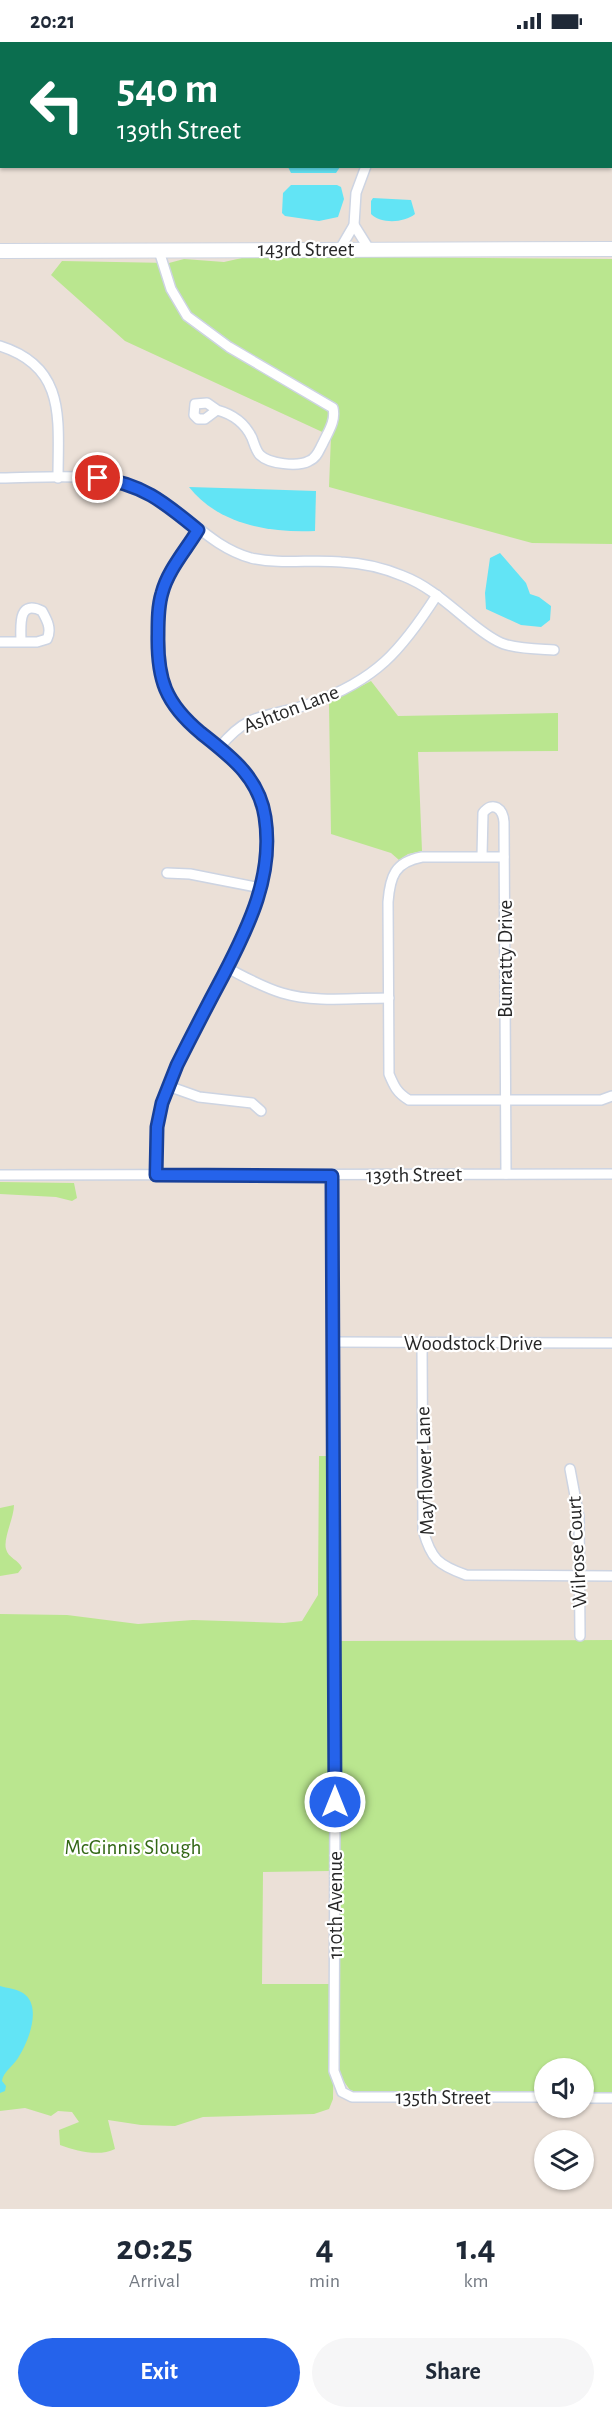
<!DOCTYPE html>
<style>
:root{--surface:#fff;--page:#f6f6f7;--text:#1f2937;--muted:#747a83;--accent:#2563eb}
body{margin:0;font-family:"Alegreya Sans",sans-serif;background:var(--page);color:var(--text);height:100vh;display:flex;flex-direction:column;font-size:22px;white-space:nowrap}
*{box-sizing:border-box;margin:0}
p{font-size:20px;color:var(--muted)}
.icon{flex:none;width:33px;height:33px;fill:none;stroke:currentColor;stroke-width:2;stroke-linecap:round;stroke-linejoin:round}
.map{position:relative;height:2167px;overflow:hidden}
.side{display:flex;flex-direction:column;background:var(--surface);flex:1}
.side>*{flex:none}
.top-card{position:absolute;left:0px;top:0px;width:612px;height:126px;box-shadow:0 2px 4px #0004;background:#0b6e4f;color:#fff;overflow:hidden}
.controls{position:absolute;left:534px;top:2016px;display:grid;gap:12px}
.controls a{display:grid;place-items:center;width:60px;height:60px;border-radius:50%;background:var(--surface);box-shadow:0 2px 4px #0004;font-size:30px}
.pin{position:absolute;display:grid;place-items:center;width:51px;height:51px;color:#fff;margin:-26px;border:3px solid #fff;border-radius:50%;box-shadow:0 2px 6px #0007}
.me{position:absolute;width:66px;margin:-33px;rotate:0deg;stroke-linejoin:round;filter:drop-shadow(0 0 4px #0008)}
.turn{display:flex;align-items:center;gap:21px;height:126px;padding:0 18px;font-size:27px}
.turn .icon{width:78px;height:78px;stroke-width:2.5}
.turn b{display:block;font-size:42px;line-height:51px}
.eta{display:flex;justify-content:space-evenly;align-items:center;height:102px;text-align:center}
.eta b{font-size:36px;font-weight:700;line-height:42px}
.button{display:flex;gap:12px;margin-top:auto;padding:12px 18px}
.button a{flex:1;height:69px;border-radius:36px;background:var(--accent);color:#fff;font-size:24px;font-weight:700;line-height:69px;text-align:center}
.button a+a{background:var(--page);color:var(--text)}
.status{display:flex;justify-content:space-between;align-items:center;height:42px;padding:0 30px;background:var(--surface);direction:ltr}
.status svg{height:16px;fill:currentColor}
.map>svg:first-child{display:block}
</style>
<div class="status"><b>20:21</b><svg viewBox="0 0 49 12"><path d="M0 12V9h3v3zM5 12V6h3v6zM10 12V3h3v9zM15 12V0h3v12zM26 1h20v11H26zM47 4h2v5h-2z"/></svg></div>
<div class="map">
<svg width="612" height="2167" viewBox="0 0 612 2167">
<rect width="100%" height="100%" fill="#ebe0d7"/>
<g fill="#bae68f">
<path d="M251 214 612 217V502L532 501 329 445 331 394 125 299 51 233 62 219 169 221 184 217 224 220Z"/>
<path d="M371 639 398 674 558 671V709L418 710 422 809 408 812 399 818 391 811 331 792 329 661Z"/>
<path d="M0 1140 74 1141 77 1156 72 1159 56 1155 0 1152Z"/>
<path d="M319 1414H328L330 1605 329 1829 263 1830 262 1942H335L333 2057 329 2067 314 2072 203 2075 175 2084 141 2083 108 2078 115 2107C99 2115 77 2109 60 2103L59 2088 79 2080 72 2070 58 2069 51 2074 25 2066 0 2069V1572L67 1573 138 1582 193 1578 284 1581 302 1579 318 1553Z"/>
<path d="M14 1463C14 1476 3 1496 6 1507 8 1516 19 1518 22 1526L18 1531 0 1534V1466Z"/>
<path d="M612 1598V2052H584V2026H544V2051H360L350 2048 340 2034 339 2025 341 1599Z"/>
</g>
<g fill="#62e4f5">
<path d="M288 125 289 124 340 125 336 131H291Z"/>
<path d="M291 143H337L341 145 344 157 338 175 319 179 285 174 282 171 283 151Z"/>
<path d="M373 156 411 158 415 172C404 181 381 182 371 172V159Z"/>
<path d="M189 445 316 449 315 489C270 491 219 483 189 445Z"/>
<path d="M500 511 526 541 530 552 539 555 551 564 550 578 541 585 521 583 486 567 485 551 490 516Z"/>
<path d="M0 1944C7 1946 17 1947 23 1951 43 1964 28 2001 18 2016 13 2024 3 2030 2 2039L6 2044 5 2049 0 2051Z"/>
</g>
<g fill="none" stroke-linecap="round" stroke-linejoin="round">
<g stroke="#cdd4e2" stroke-width="12">
<g id="street">
<path d="M463 0V2"/>
<path d="M591 0 592 2"/>
<path d="M368 2V0"/>
<path d="M610 24 612 25"/>
<path d="M354 183 369 207"/>
<path d="M340 207 354 183 356 151 366 124"/>
<path d="M159 209 171 247 187 274 229 305 333 366C336 379 328 390 323 401 319 408 317 416 309 419 298 425 269 422 260 413 256 409 254 401 252 396 245 381 232 372 217 368L205 377H198L194 373 195 362 207 361 217 368"/>
<path d="M0 304C67 325 58 378 58 436"/>
<path d="M0 436C52 436 110 427 156 455 189 474 212 505 251 516 281 523 311 517 341 520 362 521 384 526 403 534 429 544 449 563 470 580 480 588 492 598 504 602 520 607 538 607 554 608"/>
<path d="M0 600H37L47 597C52 587 47 578 42 569 17 557 21 585 21 600"/>
<path d="M220 705C250 667 272 676 312 661 376 638 401 609 437 553"/>
<path d="M482 814 483 771C493 758 503 767 504 780L506 1132"/>
<path d="M504 815H422C395 820 390 834 388 860L389 1032C394 1044 397 1051 409 1058H601L612 1054"/>
<path d="M167 831 190 832 261 846"/>
<path d="M227 926C245 935 262 945 282 951 315 961 354 956 389 956"/>
<path d="M168 1044 199 1055 252 1061 261 1069"/>
<path d="M0 1133 612 1132"/>
<path d="M156 1133 157 1085 168 1044 177 1023 248 883C267 841 278 783 254 742 238 713 207 699 185 676 155 645 151 592 162 551 168 528 186 508 198 488"/>
<path d="M332 1134 335 1760 334 2029 342 2050 352 2055H544"/>
<path d="M334 1300 612 1301"/>
<path d="M422 1301 423 1488C431 1517 438 1523 466 1533L612 1534"/>
<path d="M570 1427 579 1475 580 1594"/>
<path d="M584 2056H612"/>
</g>
</g>
<g stroke="#cdd4e2" stroke-width="16">
<path id="secondary" d="M0 209 612 207"/>
</g>
<use href="#street" stroke="#fff" stroke-width="9"/>
<use href="#secondary" stroke="#fff" stroke-width="14"/>
</g>
<g fill="none" stroke-linecap="round" stroke-linejoin="round">
<g stroke="#184099" stroke-width="15">
<path id="route" d="M98 436C143 442 165 461 198 488 186 508 168 528 162 551 158 564 158 578 158 592 157 637 165 661 201 691 230 714 259 735 265 775 274 833 249 884 223 934 207 964 192 993 177 1023L162 1061 157 1085 156 1133 332 1134 335 1760"/>
</g>
<use href="#route" stroke="#2563eb" stroke-width="10"/>
</g>
<g text-anchor="middle" dominant-baseline="central" stroke-width="4.5" stroke-linejoin="round" paint-order="stroke">
<g font-size="21" fill="#272727" stroke="#fff">
<text x="306" y="207">143rd Street</text>
<text transform="translate(291 667) rotate(-21)">Ashton Lane</text>
<text transform="translate(505 917) rotate(-90)">Bunratty Drive</text>
<text transform="translate(414 1133) rotate(-1)">139th Street</text>
<text x="473" y="1301">Woodstock Drive</text>
<text transform="translate(425 1429) rotate(-92)">Mayflower Lane</text>
<text transform="translate(577 1510) rotate(-93)">Wilrose Court</text>
<text transform="translate(335 1863) rotate(-90)">110th Avenue</text>
<text x="443" y="2055">135th Street</text>
</g>
<g font-size="21" fill="#326715" stroke="#fff">
<text x="133" y="1805">McGinnis Slough</text>
</g>
</g>
</svg>
<div class="controls">
<a><svg class="icon" aria-label="sound" viewBox="0 0 24 24"><path d="M4 9h4l5-4v14l-5-4H4zM17 9q2 3 0 6"/></svg></a>
<a><svg class="icon" aria-label="layers" viewBox="0 0 24 24"><path d="M12 4l9 5-9 5-9-5zM3 14l9 5 9-5"/></svg></a>
</div>
<div class="pin" style="left:98px;top:436px;background:#d93025"><svg class="icon" aria-label="arrive" viewBox="0 0 24 24"><path d="M6 21V4h12l-3 4 3 4H6"/></svg></div>
<svg class="me" style="left:335px;top:1760px" viewBox="-20 -20 40 40"><circle r="17" fill="#2563eb" stroke="#fff" stroke-width="3"/><path d="M0-11L8 9 0 5-8 9z" fill="#fff"/></svg>
<div class="top-card">
<div class="turn"><svg class="icon" aria-label="left" viewBox="0 0 24 24"><path d="M17 20v-9H6M10 6l-5 5 5 5"/></svg><div><b>540 m</b>139th Street</div></div>
</div>
</div>
<section class="side">
<div class="eta">
<div><b>20:25</b><p>Arrival</p></div>
<div><b>4</b><p>min</p></div>
<div><b>1.4</b><p>km</p></div>
</div>
<div class="button"><a>Exit</a><a>Share</a></div>
</section>
